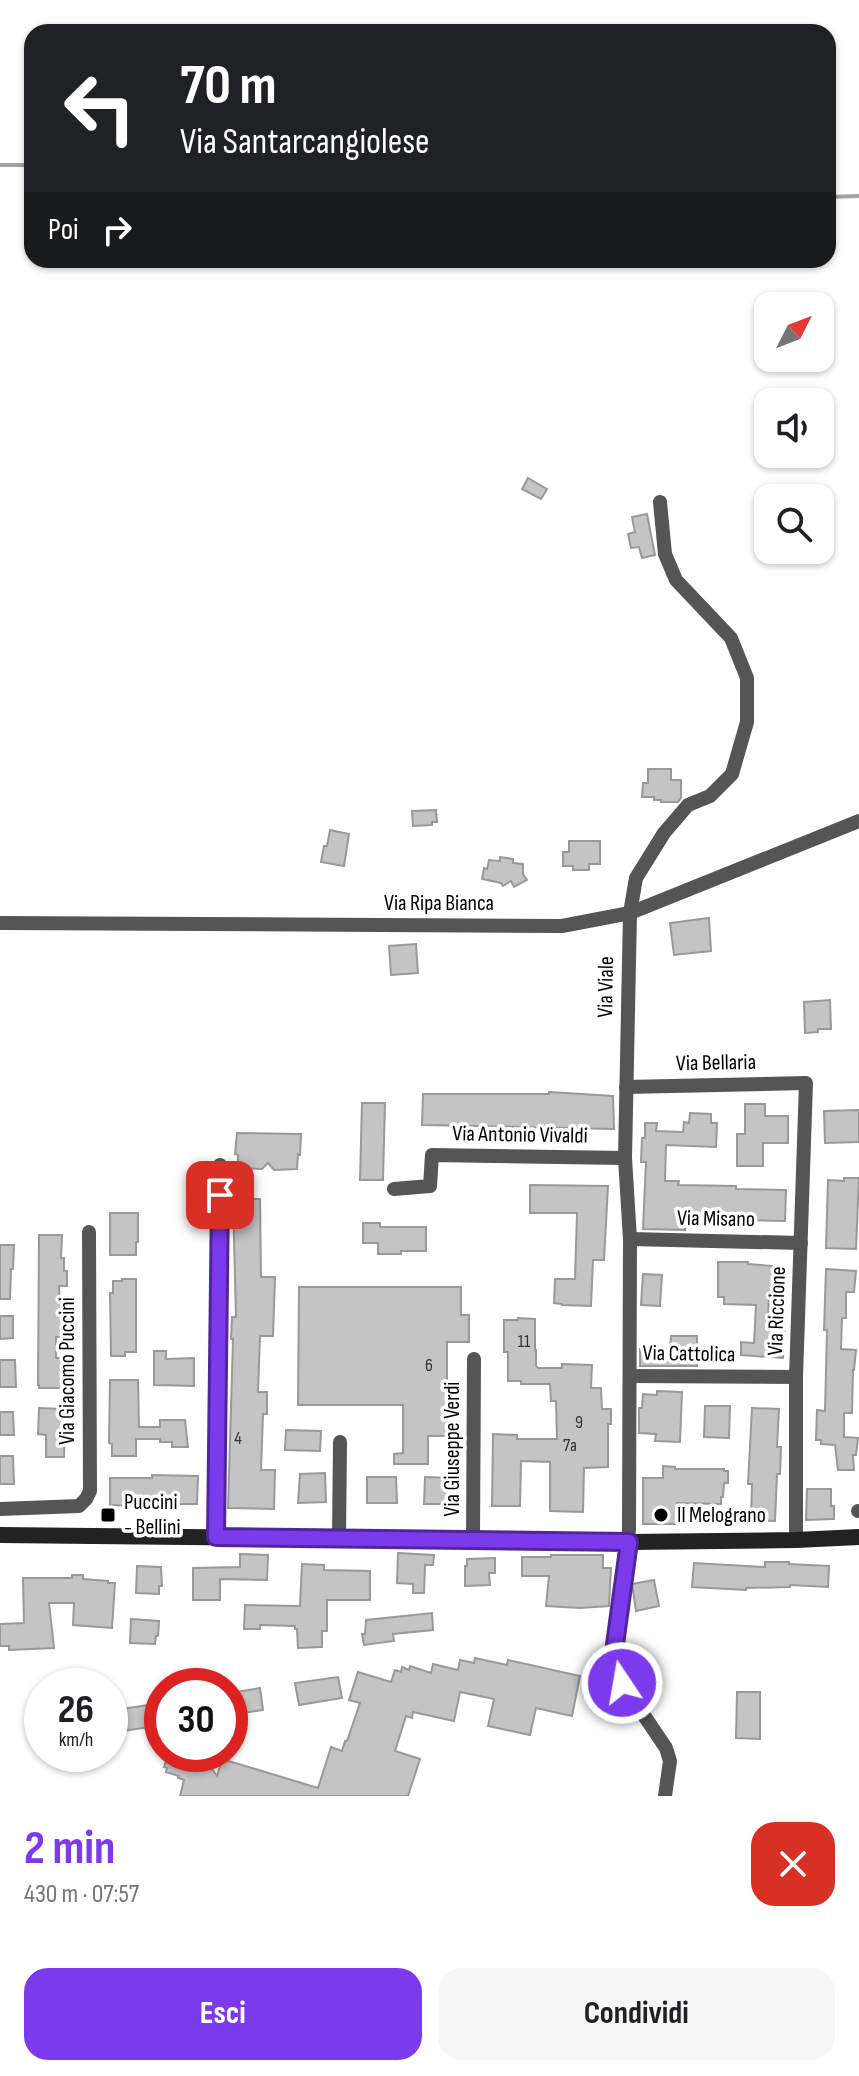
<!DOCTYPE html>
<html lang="it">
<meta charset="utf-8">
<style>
:root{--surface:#fff;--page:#f6f6f6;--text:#202124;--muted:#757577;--accent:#7c3aed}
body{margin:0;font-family:"Sofia Sans Condensed",sans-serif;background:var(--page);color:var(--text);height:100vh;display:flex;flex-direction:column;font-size:30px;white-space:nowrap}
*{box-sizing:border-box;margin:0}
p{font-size:26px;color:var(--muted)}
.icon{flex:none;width:44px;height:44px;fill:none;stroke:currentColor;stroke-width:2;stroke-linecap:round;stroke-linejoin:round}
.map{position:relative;height:1796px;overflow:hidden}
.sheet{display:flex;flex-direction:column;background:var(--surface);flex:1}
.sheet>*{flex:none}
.banner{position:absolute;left:24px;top:24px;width:812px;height:244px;border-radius:24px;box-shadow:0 2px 6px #0004;background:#202124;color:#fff;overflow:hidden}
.needle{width:52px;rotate:48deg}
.controls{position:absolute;left:754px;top:292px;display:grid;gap:16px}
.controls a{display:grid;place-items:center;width:80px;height:80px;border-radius:16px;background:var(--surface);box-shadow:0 2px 6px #0004;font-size:40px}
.speed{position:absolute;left:24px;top:1668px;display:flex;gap:16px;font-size:40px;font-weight:700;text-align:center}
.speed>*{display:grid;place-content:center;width:104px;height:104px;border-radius:50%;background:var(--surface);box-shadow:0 2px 6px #0004;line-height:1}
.speed small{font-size:20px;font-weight:400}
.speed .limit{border:12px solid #d22;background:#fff;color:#111}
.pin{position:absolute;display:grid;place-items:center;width:68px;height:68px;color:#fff;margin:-34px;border-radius:16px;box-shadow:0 4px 12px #0006}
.me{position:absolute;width:88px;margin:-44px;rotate:348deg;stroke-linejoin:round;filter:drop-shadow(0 0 6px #0008)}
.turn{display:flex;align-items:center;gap:28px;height:168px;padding:0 24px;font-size:36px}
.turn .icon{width:104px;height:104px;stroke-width:2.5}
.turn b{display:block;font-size:56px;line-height:68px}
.then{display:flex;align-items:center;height:76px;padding:0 24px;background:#0003;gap:16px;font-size:30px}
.round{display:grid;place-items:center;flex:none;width:84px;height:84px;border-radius:24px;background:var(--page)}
.head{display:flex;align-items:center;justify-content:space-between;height:136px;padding:0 24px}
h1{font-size:48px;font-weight:700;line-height:60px;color:var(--accent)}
.action{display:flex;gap:16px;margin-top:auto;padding:16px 24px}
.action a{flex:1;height:92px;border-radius:24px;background:var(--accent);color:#fff;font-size:32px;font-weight:700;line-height:92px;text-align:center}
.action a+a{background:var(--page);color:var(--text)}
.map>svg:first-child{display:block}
</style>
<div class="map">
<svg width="859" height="1796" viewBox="0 0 859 1796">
<rect width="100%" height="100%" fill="#fff"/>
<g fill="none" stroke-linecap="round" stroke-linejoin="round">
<g stroke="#a3a3a3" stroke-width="4">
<path d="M0 165H32"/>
<path d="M828 197 859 196"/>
</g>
</g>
<g fill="#c4c4c4" stroke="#999" stroke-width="2">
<path d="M528 478 547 489 541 499 522 489Z"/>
<path d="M647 514 655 555 642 558 639 547 631 548 628 534 635 532 632 517Z"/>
<path d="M648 769H671V780H681V798L678 802H661V800H654V797H642L643 783H648Z"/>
<path d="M436 810 437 822H432V825L413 826 412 811Z"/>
<path d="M330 830 349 834 344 866 321 862 324 846H327Z"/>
<path d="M569 841H600V864H589V870H573V866H563V852H569Z"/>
<path d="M500 857 513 859V863L523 864V874L527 880 514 887 511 881 503 886 501 883 482 879 484 868 487 869 489 860 500 861Z"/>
<path d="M709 918 711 951 674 955 670 923Z"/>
<path d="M416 944 418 973 391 975 389 946Z"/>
<path d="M830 1000 831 1029H818V1032L805 1033 804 1002Z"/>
<path d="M549 1092 613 1096 614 1129 422 1125 423 1094H549Z"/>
<path d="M362 1103H385L383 1180H360Z"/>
<path d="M745 1104H765V1116H788V1143H763V1166H737V1134H745Z"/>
<path d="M859 1110V1142L825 1143 824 1111Z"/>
<path d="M690 1113 711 1114V1123H717L716 1147 666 1145 665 1181H679L678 1185 736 1186V1189L786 1190 785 1221 736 1220V1222H718V1220H685V1230L643 1229 646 1162H641L642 1138H645V1123H657L656 1131 683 1132 684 1122 689 1123Z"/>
<path d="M237 1133 301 1134 300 1155 298 1154 297 1169 274 1170 268 1163 262 1169 238 1168V1155L235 1154Z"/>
<path d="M844 1178H859L856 1249 826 1248 828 1180 844 1181Z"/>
<path d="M530 1185 608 1186 604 1260H593L591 1306 562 1305V1304L554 1303 555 1279H575L577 1213H530Z"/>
<path d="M233 1199H260L261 1277H275L273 1336H260L258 1392H267V1414H263L261 1470H275L274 1509 228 1508 233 1339H231L232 1317H236Z"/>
<path d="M110 1213H138V1242H136V1255H110Z"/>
<path d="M363 1223H380V1227H426V1251H401V1254H378V1243H363Z"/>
<path d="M39 1235H62L61 1258H64V1271H67V1286H59L60 1309H63V1322H65V1337H56V1358H64L65 1388H39V1385H38Z"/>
<path d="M0 1245H14L13 1269H11L10 1299H0Z"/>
<path d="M718 1262H748V1264L784 1267 783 1293 769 1292 768 1325H785L783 1358 741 1355V1342L754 1343 756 1305 724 1304V1297H718Z"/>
<path d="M826 1269 856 1271 854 1292H846V1318H842L841 1349 856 1350 854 1370H853L852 1413H844V1437L858 1438 856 1455H853L854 1470H838L835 1445 821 1444V1440H816L817 1410 825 1411 827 1330H824Z"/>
<path d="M643 1274 662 1275 660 1306 641 1305Z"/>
<path d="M122 1279H136V1352H125V1356H111L110 1293H113V1281H122Z"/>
<path d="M299 1287H461V1315H469V1342H447V1436H428V1464H394V1454L403 1453V1405H298Z"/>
<path d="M0 1316H13V1338L0 1339Z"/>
<path d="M518 1318 535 1319V1350H536V1366L538 1368H562V1364L592 1365 591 1388H601L602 1409H611V1424H608V1467L584 1468 583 1512 550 1511V1462L521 1461 520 1506H492L493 1434 517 1435V1439H557L556 1401H551L550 1384H521V1381H508V1352H504V1320H518Z"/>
<path d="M671 1336H697V1366H640V1349H670Z"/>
<path d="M154 1351H166V1359L194 1358V1386L154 1385Z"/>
<path d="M0 1360H15L16 1387H0Z"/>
<path d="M110 1380H138L139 1427H160V1420H185L188 1447H172V1442H160V1439H136V1456H112V1444L109 1443Z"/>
<path d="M657 1391 682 1392 680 1442 655 1441 656 1434 639 1433V1408H642L643 1394 657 1395Z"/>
<path d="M705 1406H730L729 1438 704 1437Z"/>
<path d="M39 1408 63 1409V1416L65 1417 64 1457H46V1435L38 1434Z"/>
<path d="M752 1408 779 1409 777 1447H781L780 1474H777L775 1521 751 1520 752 1484H748Z"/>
<path d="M0 1412H13L14 1435H0Z"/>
<path d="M286 1430 321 1431 320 1451 285 1450Z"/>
<path d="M0 1456H13L14 1484H0Z"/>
<path d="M663 1466 675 1467V1469H724V1471H728V1483H724L723 1497H721V1504L677 1503 676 1524H643V1478H663Z"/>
<path d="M325 1473 326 1502 298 1503 300 1474Z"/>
<path d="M152 1475 198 1476 197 1504H136V1506L110 1505V1478H152Z"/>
<path d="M367 1477H396L397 1503H367Z"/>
<path d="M425 1477 455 1478V1504H424Z"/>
<path d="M807 1489H831V1506H834V1519L806 1520Z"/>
<path d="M398 1553 434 1555 433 1565H425L424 1593H413V1584L397 1583Z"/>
<path d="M240 1554 268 1555 267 1580 220 1579V1600H193V1568L240 1567Z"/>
<path d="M551 1555H603V1568H611L609 1606 580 1608 546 1606 549 1576H522V1557H551Z"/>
<path d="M495 1558V1573H489L490 1585 465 1586V1566H467V1559Z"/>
<path d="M765 1562H789V1564L829 1566 828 1587 790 1585V1587L746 1588V1590L692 1587 694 1563 765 1567Z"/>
<path d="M302 1564 324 1565V1570L370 1571V1600H327V1631H322V1647L298 1648 297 1629H295V1626L260 1625V1629H244L245 1605 300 1606Z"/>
<path d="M137 1566 161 1567 162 1586H159V1594L136 1593Z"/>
<path d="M72 1575H83V1579L108 1581V1583H115L112 1628 73 1625 74 1603H49L54 1648 9 1650V1646H0V1624L24 1623 23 1578H72Z"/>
<path d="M654 1580 659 1606 636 1611 632 1584Z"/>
<path d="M432 1613 433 1630 393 1634 394 1641 364 1645 362 1634H365L366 1620Z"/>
<path d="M131 1619 159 1621 158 1636H156L155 1644 130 1643Z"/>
<path d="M475 1658 507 1665 508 1660 580 1676 572 1716 536 1708 530 1735 488 1726 494 1699 460 1692 454 1721 413 1712 412 1718 406 1716 395 1751 420 1759 408 1796H180L184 1780 178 1778 179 1776 166 1772 167 1768 164 1767 168 1754H190L206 1760 217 1776 222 1759 318 1788 331 1747 342 1751 345 1741H347L360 1703 349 1700 358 1672 391 1682 395 1670 401 1672 402 1667 409 1670 410 1666 431 1673 433 1664 458 1670 460 1660 474 1663Z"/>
<path d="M338 1677 342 1698 299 1705 295 1683Z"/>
<path d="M260 1688 263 1710 230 1715V1693Z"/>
<path d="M737 1692H760V1739L736 1738Z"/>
<path d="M162 1703V1725L117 1732 114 1710Z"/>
</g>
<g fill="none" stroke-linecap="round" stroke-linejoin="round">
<g stroke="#555" stroke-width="14">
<path d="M660 502 665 554 676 580 731 638 747 678V722L732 774 710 796 688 805 664 833 636 878 630 913 625 1158 630 1239 629 1530 613 1659 622 1683 666 1748 670 1761 665 1796"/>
<path d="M0 923 562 926 630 913 859 821"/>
<path d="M626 1087 806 1083 796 1377V1540"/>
<path d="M394 1189 430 1186 432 1155 625 1158"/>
<path d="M630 1239 801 1243"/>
<path d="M630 1376 796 1377"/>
<path d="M0 1509 79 1506 86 1499 90 1491 89 1232"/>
<path d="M858 1511H859"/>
<path d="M216 1537 220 1165"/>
<path d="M339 1538 340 1442"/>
<path d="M473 1539 474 1359"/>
</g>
<path stroke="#222" stroke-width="16" d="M0 1535 629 1542 796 1540 859 1537"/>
</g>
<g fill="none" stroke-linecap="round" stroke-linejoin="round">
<g stroke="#51269a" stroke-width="20">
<path id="route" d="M220 1195 216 1537 629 1542 613 1659 622 1683"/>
</g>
<use href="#route" stroke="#7c3aed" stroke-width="14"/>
</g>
<g fill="#000" stroke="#fff" stroke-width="3">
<rect x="100" y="1507" width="16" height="16" rx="4"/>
<circle cx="661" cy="1515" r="8"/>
</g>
<g text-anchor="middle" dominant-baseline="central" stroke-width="7" stroke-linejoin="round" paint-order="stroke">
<g font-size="18" fill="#313131">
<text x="524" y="1341">11</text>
<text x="429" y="1365">6</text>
<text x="579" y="1422">9</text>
<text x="238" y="1438">4</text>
<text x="570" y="1445">7a</text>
</g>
<g font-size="22" fill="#000" stroke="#fff">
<text x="439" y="903">Via Ripa Bianca</text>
<text transform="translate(606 987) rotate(-89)">Via Viale</text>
<text transform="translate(716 1063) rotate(-1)">Via Bellaria</text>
<text transform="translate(520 1135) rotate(1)">Via Antonio Vivaldi</text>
<text transform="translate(716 1219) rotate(1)">Via Misano</text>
<text transform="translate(777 1311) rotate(-88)">Via Riccione</text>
<text transform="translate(689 1354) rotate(1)">Via Cattolica</text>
<text transform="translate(67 1371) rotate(-90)">Via Giacomo Puccini</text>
<text transform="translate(452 1449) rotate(-90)">Via Giuseppe Verdi</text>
</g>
<g font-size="22" fill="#000" stroke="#fff" text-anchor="start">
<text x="124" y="1502">Puccini<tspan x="124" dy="25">- Bellini</tspan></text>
<text x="677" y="1515">Il Melograno</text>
</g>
</g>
</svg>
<div class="controls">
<a><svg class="needle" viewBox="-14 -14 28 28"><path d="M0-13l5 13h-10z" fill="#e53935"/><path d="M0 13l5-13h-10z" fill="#757577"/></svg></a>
<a><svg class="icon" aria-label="sound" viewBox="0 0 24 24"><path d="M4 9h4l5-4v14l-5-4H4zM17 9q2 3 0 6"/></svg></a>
<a><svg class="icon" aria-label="search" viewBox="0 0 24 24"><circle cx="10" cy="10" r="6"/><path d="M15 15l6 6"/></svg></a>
</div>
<div class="speed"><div>26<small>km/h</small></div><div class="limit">30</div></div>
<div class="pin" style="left:220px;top:1195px;background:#d93025"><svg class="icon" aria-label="arrive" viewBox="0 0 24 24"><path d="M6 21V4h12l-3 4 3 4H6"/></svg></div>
<svg class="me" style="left:622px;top:1683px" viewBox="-20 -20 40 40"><circle r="17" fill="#7c3aed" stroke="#fff" stroke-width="3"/><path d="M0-11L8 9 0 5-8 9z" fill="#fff"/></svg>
<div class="banner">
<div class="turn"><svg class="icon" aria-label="left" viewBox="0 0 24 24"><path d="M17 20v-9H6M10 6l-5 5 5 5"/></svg><div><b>70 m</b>Via Santarcangiolese</div></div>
<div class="then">Poi<svg class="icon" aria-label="right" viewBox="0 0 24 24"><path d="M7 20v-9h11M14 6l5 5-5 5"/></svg></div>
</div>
</div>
<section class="sheet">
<div class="head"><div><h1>2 min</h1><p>430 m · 07:57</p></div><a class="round" style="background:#d93025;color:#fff"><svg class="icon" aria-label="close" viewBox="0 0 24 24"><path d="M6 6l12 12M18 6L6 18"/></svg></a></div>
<div class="action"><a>Esci</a><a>Condividi</a></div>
</section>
